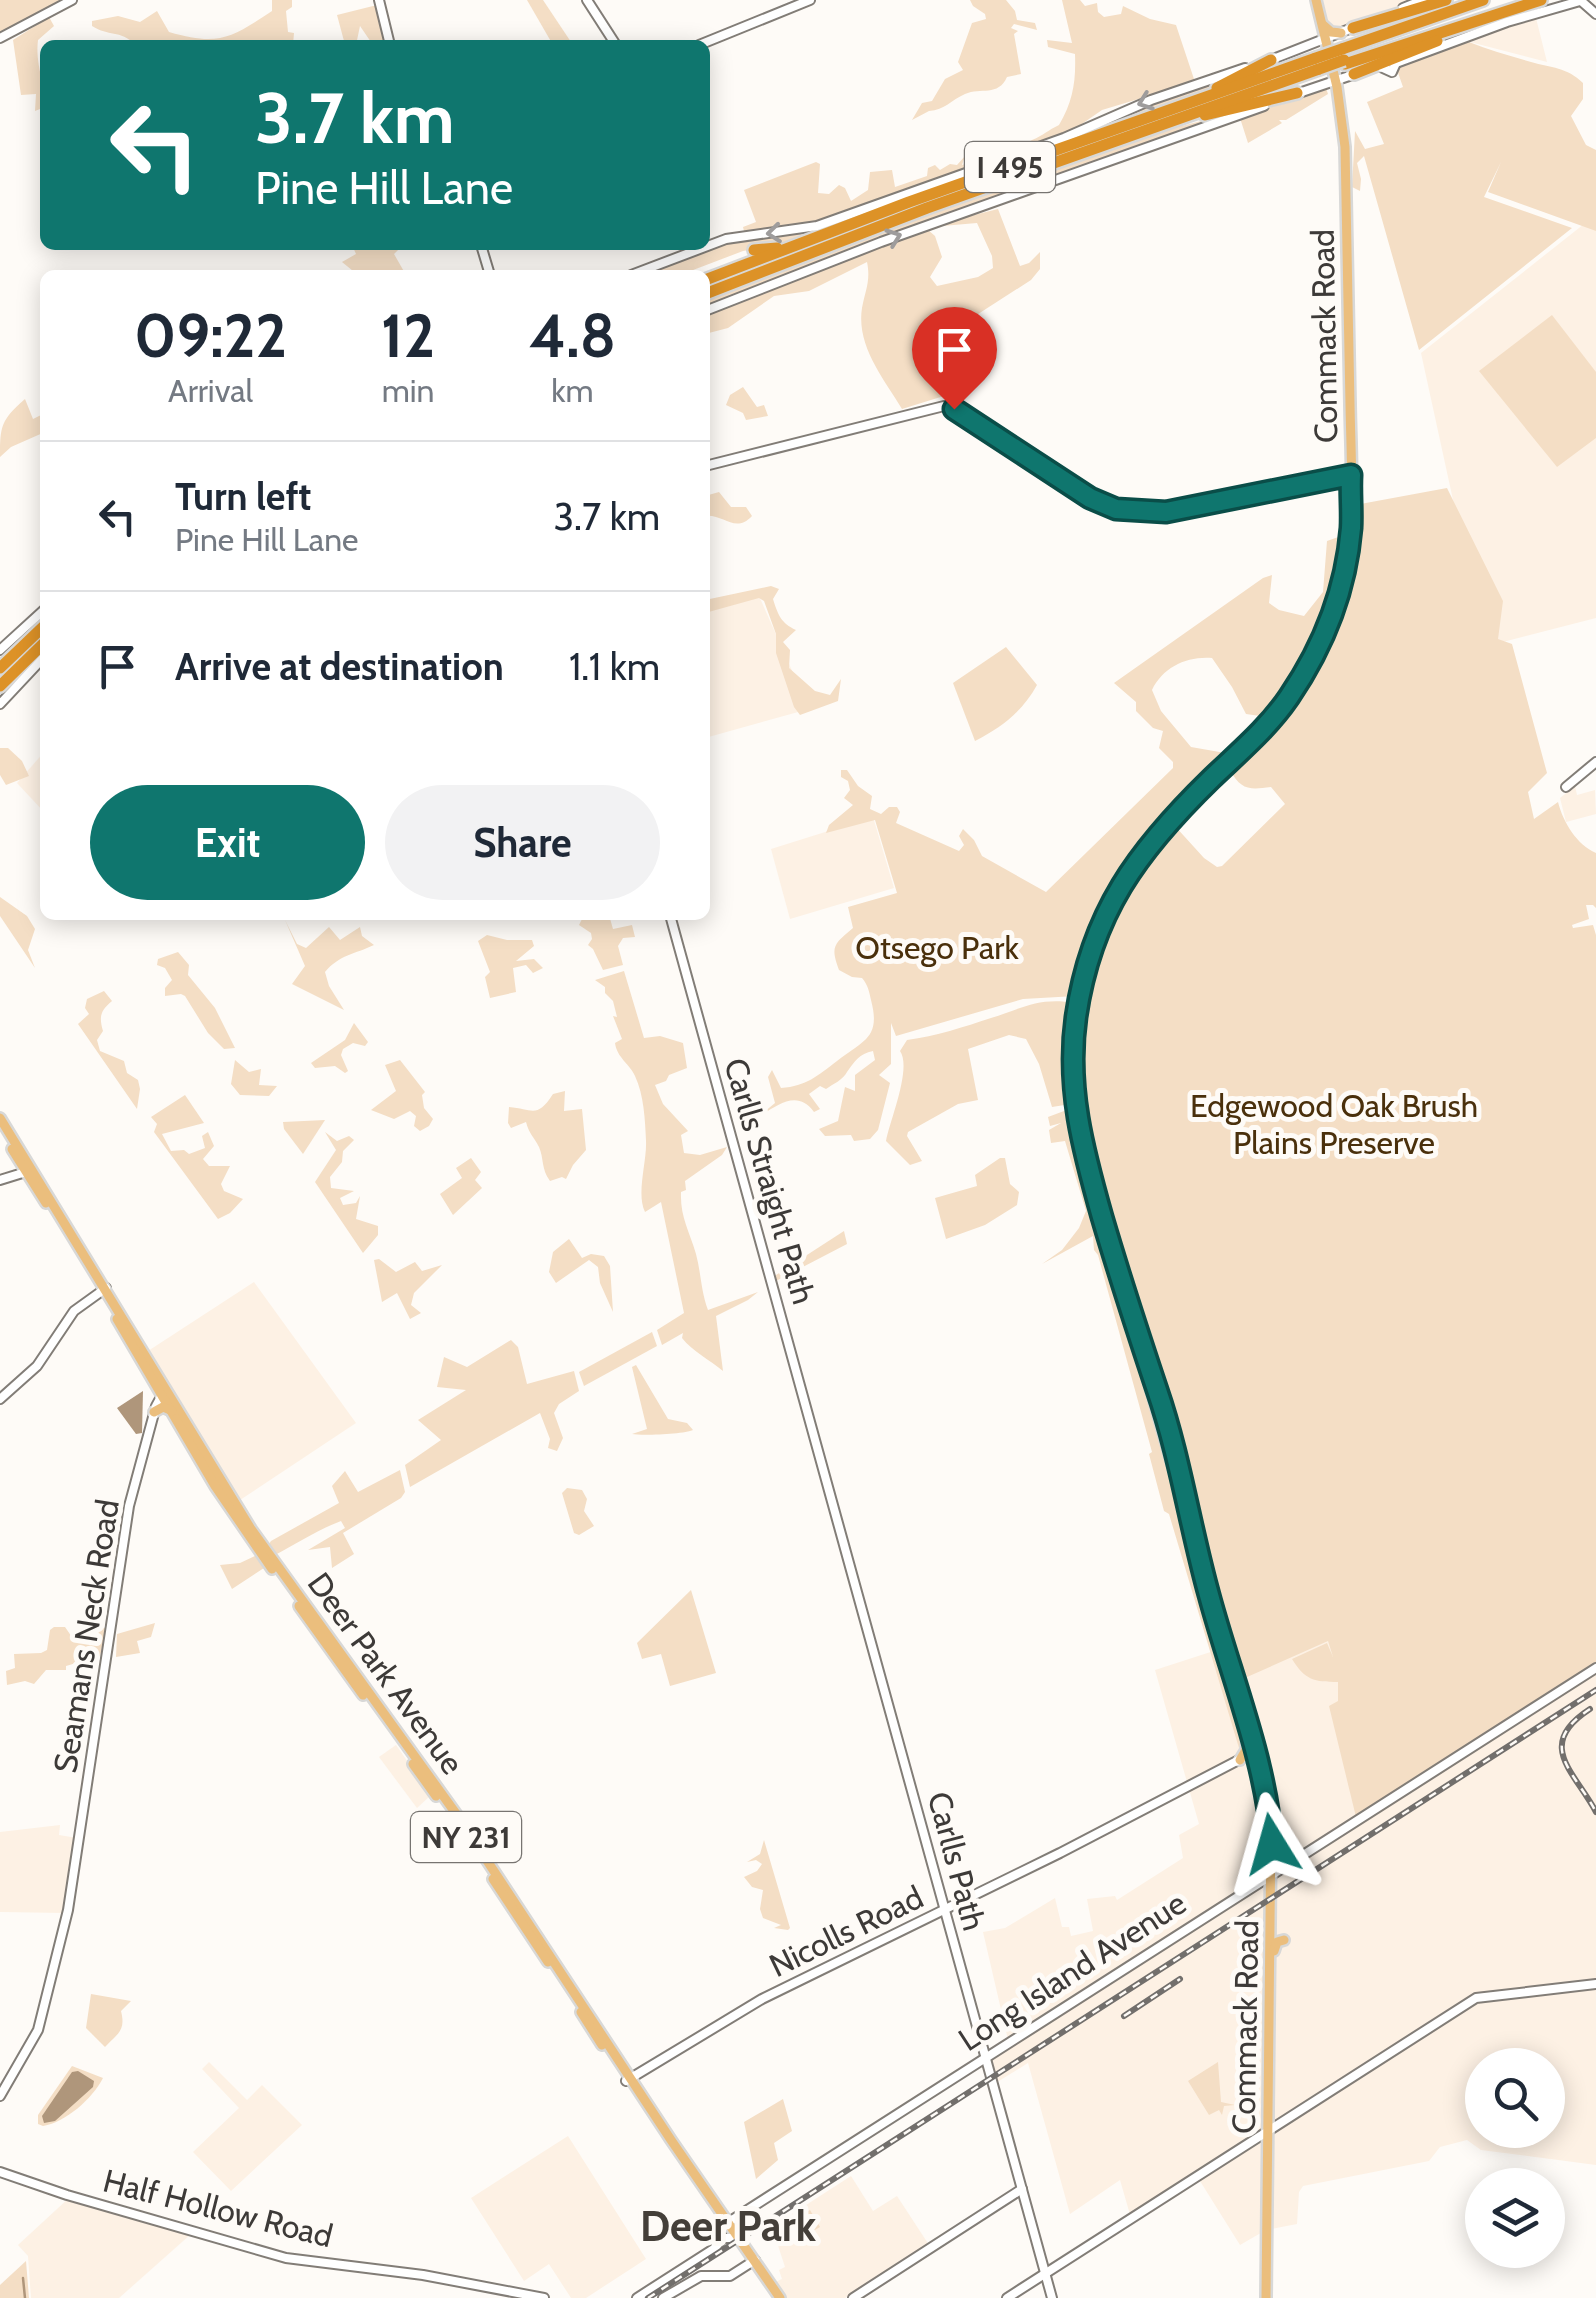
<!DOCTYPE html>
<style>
:root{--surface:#fff;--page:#f2f2f3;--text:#1f2937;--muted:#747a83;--line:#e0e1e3;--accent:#0f766e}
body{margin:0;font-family:Cabin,sans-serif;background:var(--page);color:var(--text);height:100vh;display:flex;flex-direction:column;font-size:38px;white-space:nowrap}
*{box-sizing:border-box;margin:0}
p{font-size:32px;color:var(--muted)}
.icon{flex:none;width:55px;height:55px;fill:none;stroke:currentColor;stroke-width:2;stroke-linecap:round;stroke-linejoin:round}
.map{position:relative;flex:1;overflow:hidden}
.side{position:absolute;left:40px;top:270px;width:670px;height:650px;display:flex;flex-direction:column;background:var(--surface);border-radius:15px;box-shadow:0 5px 25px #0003}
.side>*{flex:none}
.hud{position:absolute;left:40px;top:40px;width:670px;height:210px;border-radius:15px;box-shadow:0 5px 25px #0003;background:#0f766e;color:#fff;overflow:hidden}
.fabs{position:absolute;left:1465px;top:2048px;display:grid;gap:20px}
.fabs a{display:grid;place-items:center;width:100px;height:100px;border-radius:50%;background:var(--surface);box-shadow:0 5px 25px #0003;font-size:50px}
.pin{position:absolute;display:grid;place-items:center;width:85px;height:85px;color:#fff;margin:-102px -42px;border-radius:50% 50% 50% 0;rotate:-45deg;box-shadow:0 0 10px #0007}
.pin .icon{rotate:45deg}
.me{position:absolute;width:110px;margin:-55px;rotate:352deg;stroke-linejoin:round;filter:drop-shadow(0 0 8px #0008)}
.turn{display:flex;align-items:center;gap:35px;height:210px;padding:0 50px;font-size:45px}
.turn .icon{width:130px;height:130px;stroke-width:2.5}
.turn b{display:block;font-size:70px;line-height:85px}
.eta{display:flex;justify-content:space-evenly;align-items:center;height:170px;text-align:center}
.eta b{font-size:60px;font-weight:800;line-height:70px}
.cta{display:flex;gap:20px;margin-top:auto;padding:20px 50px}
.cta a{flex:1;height:115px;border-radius:60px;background:var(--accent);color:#fff;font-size:40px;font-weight:800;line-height:115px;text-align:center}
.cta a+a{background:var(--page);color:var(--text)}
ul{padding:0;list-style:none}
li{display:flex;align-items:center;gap:30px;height:150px;padding:0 50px;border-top:2px solid var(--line)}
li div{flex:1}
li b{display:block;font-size:38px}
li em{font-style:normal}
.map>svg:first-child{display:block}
</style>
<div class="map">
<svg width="1596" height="2298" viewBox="0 0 1596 2298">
<rect width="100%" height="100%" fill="#fefbf7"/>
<g fill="#fdf1e4" fill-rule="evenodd">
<path d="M1321 0H1419L1329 34Z"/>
<path d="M1536 18 1547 62 1470 42 1494 32Z"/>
<path d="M1584 224 1596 226V618L1495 644 1460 532 1421 353Z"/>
<path d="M759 596 809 709 705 738V610Z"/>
<path d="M45 751V813L17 783Z"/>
<path d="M1575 786 1577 795 1595 790 1596 814 1566 822 1560 798Z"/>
<path d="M873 817 894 888 790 919 771 849Z"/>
<path d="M254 1282 356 1423 237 1502 148 1351Z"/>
<path d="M1328 1640 1338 1671V1701L1357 1816 1596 1664V2165L1481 2150 1467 2140 1440 2147 1429 2161 1303 2186 1299 2192 1297 2224 1266 2230 1240 2245 1200 2181 1171 2200 1167 2194 1131 2218 1120 2180 1070 2214 1028 2063 994 2084 987 2059 1009 2044 983 1932 1005 1928 1055 1898 1062 1927H1069L1071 1936 1093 1931 1087 1899 1115 1896 1117 1900 1183 1858 1179 1835 1199 1824 1155 1670 1226 1647 1236 1681ZM1482 2065H1548V2130H1482Z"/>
<path d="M396 1745 431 1795 417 1808 379 1757Z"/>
<path d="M60 1825 59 1835 77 1838 64 1913 0 1912V1832Z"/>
<path d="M209 2062 247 2100 262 2085 302 2125 231 2191 193 2152 239 2108 202 2069Z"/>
<path d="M568 2136 646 2259 586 2298H571L549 2264 524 2281 471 2198Z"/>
<path d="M851 2176 873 2211 897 2196 929 2245 845 2298H783L773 2283 782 2279 779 2270 785 2267 772 2227Z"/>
<path d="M69 2198 191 2234 119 2298H31L28 2256 18 2245Z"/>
</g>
<g fill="#f4dec5">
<path d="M0 0H66L0 35Z"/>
<path d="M272 0H292V7L286 11 288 32 294 33 293 45H136C119 29 109 37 92 26V21L118 16 140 22 157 11 169 32C218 46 230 39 272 11Z"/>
<path d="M527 0H543L573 45H553Z"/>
<path d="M970 0H1006L1015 11 1017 20 1035 23 1037 30 1014 24 1011 28 1018 31 1014 34 1021 74 1007 77C998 97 981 87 965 94 951 100 945 110 929 111L912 120 922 103 932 101 945 79 963 70 958 62 972 23 986 19 985 14 973 6Z"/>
<path d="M1062 0H1080L1085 6 1097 3 1098 12 1104 17 1121 14 1123 6 1150 19 1176 25 1195 82 1102 110 1076 128 822 221 797 228 744 231 743 227 756 222 744 190 816 162 820 164 818 193 829 194 839 185 845 188 851 201 868 190 870 172 892 170 895 187 927 176 928 168 935 165 940 170 950 164 957 165 965 156 962 165C986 158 1011 152 1032 140 1044 135 1048 130 1059 125 1073 101 1076 82 1075 54L1048 47 1047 40 1072 43Z"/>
<path d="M373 6H378L388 45H373L360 26 356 45H348L344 41 337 15Z"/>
<path d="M49 17 54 26 38 40C35 64 45 83 45 107L35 111 36 94 21 95 13 40Z"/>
<path d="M1469 42C1489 50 1510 56 1531 62 1551 68 1567 67 1583 83V99L1571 116 1586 145 1596 150V231L1488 192 1501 162 1484 197 1572 228 1419 350 1364 156 1357 163 1361 179 1360 191 1352 187 1355 131 1365 149 1384 144 1367 102 1403 87 1396 67Z"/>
<path d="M1242 73 1193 96 788 243 743 251 680 275H639L720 244 824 227 1121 114Z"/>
<path d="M1326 88 1328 94 1286 120H1279L1282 123 1248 143 1240 118Z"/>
<path d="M1244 110 1005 195 705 309V302L719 294 972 196 1166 130Z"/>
<path d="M998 209 1020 266 1029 263 1040 252V269L1031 280 944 336 942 357 954 379 947 395 902 409C884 379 856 346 862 308 865 291 871 281 867 262L809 291 774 296 728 328 705 334V319L711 313 927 229 935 236 942 257 930 277 937 286 978 277 993 268 992 256 977 223 942 226 950 221Z"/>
<path d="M352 245H403L394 254 406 275H358L342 262 356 254Z"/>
<path d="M1552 315 1596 372V438L1557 467 1479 371Z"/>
<path d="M743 387 757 407 764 405 768 416 746 420 743 413 726 405 730 395Z"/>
<path d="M25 399 33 419 45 413V432L11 447 0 457C0 426 1 420 25 399Z"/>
<path d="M1447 488 1503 601 1498 639 1512 644 1547 773 1528 792 1534 819 1558 802C1563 822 1577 845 1596 853V908L1593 905H1586L1589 919 1572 925 1573 928 1593 925 1596 935V1662L1356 1817 1329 1706 1338 1701V1682C1314 1682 1305 1680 1292 1659L1327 1643 1333 1657 1328 1641 1238 1681 1227 1645 1220 1647 1242 1725 1243 1744 1239 1748 1169 1514 1164 1511 1149 1454 1152 1452 1098 1255 1094 1250 1093 1236 1042 1264 1062 1250 1079 1228 1086 1211 1065 1141 1051 1143 1049 1130 1061 1123 1050 1126 1048 1117 1072 1108 1071 1104 1052 1107 1039 1064 1026 1039 1009 1035 968 1049 978 1100 958 1104 908 1132 907 1136 922 1161 910 1165 886 1141C890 1120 912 1068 900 1051L907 1040C936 1036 964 1027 991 1018 1023 1008 1039 997 1075 1003L1076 996 1023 999 896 1036 891 1023V1064L879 1075 890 1083 878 1130 870 1139 854 1141 851 1135 825 1136 819 1129 838 1121 845 1087 855 1091V1075L875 1060 873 1051C859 1054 855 1061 847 1072 843 1080 833 1084 826 1089L820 1086 809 1094 820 1109 814 1112C797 1088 776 1106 757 1118L775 1103 768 1077 772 1070 781 1088C807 1086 817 1076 837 1061 864 1040 881 1038 871 1000 869 991 868 985 862 978L852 977 839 970C830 946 834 944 853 928L848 907 897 893 875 820 826 833 829 825 853 805 844 798 850 790 848 781 841 777V770H847L858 786 872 796 870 809 881 814 889 807H897L900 812 896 823 959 851 964 845 959 836 963 829 974 840 982 856 1046 892 1173 768V762L1159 748 1163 731 1153 728 1136 711V702L1114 683 1263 578 1272 575 1269 603 1279 610 1304 616 1323 592 1327 541 1344 535 1348 537C1336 605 1313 664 1267 717L1246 714 1232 687 1212 658C1187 656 1163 667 1152 690L1161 711 1191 747 1231 754 1197 787 1168 825 1171 828 1174 825 1204 858 1217 867 1222 866 1285 804 1271 787C1249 790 1241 790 1230 770L1244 760 1240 756C1315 678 1355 616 1355 505Z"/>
<path d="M719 492 731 507H746L752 516C735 534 724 514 705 516V496Z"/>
<path d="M771 586 779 589 773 599C778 615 781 623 796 630L783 642 790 650 789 668 815 691 830 695 841 679 838 701 800 715 794 707 776 653V634L764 601 759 598 705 613V600Z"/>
<path d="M1006 647 1037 685C1022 712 1002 727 975 741L953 683Z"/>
<path d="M0 748H8L22 761 29 776 6 785 0 775Z"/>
<path d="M0 897 27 916 35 929 28 950 35 968 0 916Z"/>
<path d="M584 915H609L613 929 632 925 635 937 623 938 618 946 623 965 603 970 593 949 588 945 592 939 591 933 579 925Z"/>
<path d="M285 920 297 944 306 948 329 927 340 940 360 927 362 936 374 945C355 954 339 955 325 972L329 986 344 1010 292 984 305 966Z"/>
<path d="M487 935 507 940H532L534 946 516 961 534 959 543 968 533 973 526 965 513 968 516 992 490 998 485 977 490 972 478 941Z"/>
<path d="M178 952 189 965 188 975 215 1008 235 1048 224 1049 208 1033 185 996 181 994 165 996V988L172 980 165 968 157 965 158 959Z"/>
<path d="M624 971 644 1038 660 1036 683 1043 687 1068 669 1075 666 1081 655 1085 663 1104 688 1131 681 1135 684 1153 700 1155 727 1147 722 1155 685 1181 686 1190 681 1192C680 1217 689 1230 696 1254 701 1273 701 1291 708 1310L758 1292 748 1300 716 1316 723 1371C710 1360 692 1351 682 1338L683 1333 662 1345 657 1330 684 1313 661 1202 645 1212C636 1194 647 1162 646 1141 645 1120 644 1095 635 1076 630 1064 617 1058 615 1043L622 1039 613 1016 617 1017 613 1001 605 993V987L595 980Z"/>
<path d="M104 991 112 1001C100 1011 99 1017 103 1031L97 1040 100 1051 124 1061 127 1073 138 1080 140 1089 137 1109 78 1024 89 1014 85 1008 87 999Z"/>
<path d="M354 1023 368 1042 365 1046 353 1043 343 1049 341 1055 348 1071 345 1073 335 1066 315 1068 311 1063 345 1040Z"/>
<path d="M235 1060 249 1072 261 1069 259 1085 277 1086 269 1096 240 1095 231 1084Z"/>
<path d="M400 1060 425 1092 422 1095 424 1108 433 1119 429 1126 420 1131 414 1126 416 1116 410 1111 394 1119 371 1110 396 1091 385 1065Z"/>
<path d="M565 1091 564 1111 582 1109 586 1150 573 1165 566 1179 562 1177 550 1181C541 1169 544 1158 539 1147 534 1137 529 1134 526 1122L511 1128 508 1123 509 1107C533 1109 537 1119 553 1094Z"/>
<path d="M185 1095 204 1123 162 1134 171 1151 184 1150 189 1154 205 1148 202 1136 208 1132 214 1146 203 1159 209 1166H230L221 1184 224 1191 243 1199 230 1213 218 1219 154 1132 157 1124 151 1117Z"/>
<path d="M325 1120 303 1154 284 1129 283 1122Z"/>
<path d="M325 1132 337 1141 349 1136 354 1140 343 1151 342 1162 330 1177 331 1188 354 1191 340 1198 343 1205 356 1203 360 1196 356 1219 378 1226V1235L363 1253 315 1182 336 1150Z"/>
<path d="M471 1158 481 1172 475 1180 482 1188 453 1215 440 1194 462 1178 456 1168Z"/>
<path d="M1000 1158H1005L1010 1184 1019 1192 1017 1205 985 1225 946 1239 935 1198 977 1186 975 1175Z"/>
<path d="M844 1231 847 1244 774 1282 773 1277Z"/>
<path d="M569 1239 582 1258 591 1254 604 1256 610 1266 613 1312 600 1283 598 1267 589 1260 556 1283 549 1272 553 1252Z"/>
<path d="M379 1259 396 1272 415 1262 422 1271 442 1265 414 1293 411 1305 421 1313 410 1319 397 1293 382 1302 374 1260Z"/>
<path d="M652 1332 657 1346 584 1386 579 1372Z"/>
<path d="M511 1340 518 1347 527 1384 574 1371 579 1391 559 1404 554 1413 563 1438 557 1451 548 1448 550 1439 540 1413 410 1487 405 1465 441 1440 418 1420 466 1390 437 1387 444 1357 467 1367Z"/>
<path d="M636 1365 668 1419 687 1423 693 1430C685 1434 642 1436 632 1434L647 1429 632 1367Z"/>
<path d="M400 1470 405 1492 401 1498 343 1533 354 1554 332 1568 330 1547 308 1550 345 1528 341 1521C317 1530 296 1544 275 1555L267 1547 271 1541 339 1503 332 1486 345 1471 358 1492Z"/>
<path d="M567 1488 582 1490 587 1499 584 1511 594 1526 579 1535 574 1533 562 1493Z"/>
<path d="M257 1555 267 1566 232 1589 220 1565 240 1563Z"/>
<path d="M691 1590 716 1673 670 1686 661 1654 642 1659 637 1643Z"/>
<path d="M155 1623 151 1637 137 1641 140 1653 116 1657 117 1634Z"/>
<path d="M54 1627H65L74 1640 89 1641 98 1637 99 1628H106L100 1656 66 1666V1670H46L34 1684 25 1681 7 1685 6 1671 15 1668 14 1654 41 1653 47 1650 50 1630Z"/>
<path d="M764 1840 790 1928 788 1930 774 1928 781 1925 763 1918 760 1909 763 1890 752 1887 744 1877 757 1871 762 1864 756 1860 747 1862 760 1854Z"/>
<path d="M91 1994 131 2001 121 2011C126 2031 118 2033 105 2047L86 2028Z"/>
<path d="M1218 2062 1221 2102 1235 2105 1224 2106 1222 2115 1219 2110 1209 2115 1188 2081Z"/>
<path d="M72 2066 103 2078C92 2099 66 2122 43 2126L38 2124V2115Z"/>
<path d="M783 2099 792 2131 774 2143 778 2160 756 2179 744 2122Z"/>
<path d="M810 2210 820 2227 791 2244 781 2228Z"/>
<path d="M26 2261 29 2298H0V2285Z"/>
</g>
<g fill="#af967b">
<path d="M143 1391 142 1433 136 1434 117 1408Z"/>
<path d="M78 2071 94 2081 93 2087 55 2121 44 2123 42 2116 72 2072Z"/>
</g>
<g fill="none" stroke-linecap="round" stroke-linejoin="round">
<path stroke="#af967b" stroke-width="2.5" d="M23 2278 25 2298"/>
<g stroke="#827d77" stroke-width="12">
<g id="secondary">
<path d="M379 0 390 45"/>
<path d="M587 0 616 45"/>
<path d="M1580 0 1596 14"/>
<path d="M1403 8 1423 0"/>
<path d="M0 38 72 0"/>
<path d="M699 45 810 0"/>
<path d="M1268 61 1357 26"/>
<path d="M1396 63 1507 22 1580 1"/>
<path d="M1381 67 1392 72 1396 63"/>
<path d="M1296 94 1358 73"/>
<path d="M481 245 490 275"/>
<path d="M631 275 726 239 817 226 1064 138 1151 100 1245 68"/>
<path d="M705 311 881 242 1264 106"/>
<path d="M705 466 944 406 954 409 1090 498 1116 509 1166 512 1351 475"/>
<path d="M0 650 45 609"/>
<path d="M0 704 45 656"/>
<path d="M1566 787 1596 762"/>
<path d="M670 915 1052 2298"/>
<path d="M0 1180 29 1171"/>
<path d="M0 1399 37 1366 74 1311 106 1288"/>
<path d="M626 2081 762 1999 1060 1853 1254 1752"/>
<path d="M0 2096 38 2030 68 1910 129 1506 156 1406 162 1395"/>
<path d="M0 2172 67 2195 286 2258 423 2275 544 2298"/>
<path d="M715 2248 724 2225 1596 1668"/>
<path d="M637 2298 715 2248 723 2238H732"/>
<path d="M663 2298 701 2276H730L755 2260"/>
<path d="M853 2298 1022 2189"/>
<path d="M1007 2298 1476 1998 1596 1984"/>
</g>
</g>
<g stroke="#d8d8d7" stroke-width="14">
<g id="primary">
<path d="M1323 25 1331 32 1341 33"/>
<path d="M0 1118 251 1529 457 1815 671 2140 780 2298"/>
<path d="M12 1149 46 1203"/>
<path d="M117 1319 215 1486 272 1569"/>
<path d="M154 1412 163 1407 172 1411"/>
<path d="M1190 1524 1263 1783 1271 1828 1266 2298"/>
<path d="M1190 1527 1080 1141C1059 1031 1085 914 1160 830 1197 789 1243 755 1278 712 1303 682 1322 643 1335 606 1358 542 1351 471 1350 404 1348 318 1347 232 1345 147L1337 87 1316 0"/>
<path d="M299 1606 363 1695"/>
<path d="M1240 1760 1246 1750 1247 1738"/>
<path d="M413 1764 436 1796"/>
<path d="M493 1879 548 1962"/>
<path d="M1274 1951 1277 1942 1284 1940"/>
<path d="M581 2012 602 2045"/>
</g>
</g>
<g stroke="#d8d8d7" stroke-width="16">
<g id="highway">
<path d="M1353 28 1446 0"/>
<path d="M1342 49 1483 0"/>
<path d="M1345 64 1541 0"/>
<path d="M1354 74 1437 41"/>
<path d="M1217 88 1271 60"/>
<path d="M1205 115 1297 93"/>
<path d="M754 250 777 248"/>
<path d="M705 280 909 202 1316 58"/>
<path d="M705 294 927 208 1319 69"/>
<path d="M0 668 45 625"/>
<path d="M0 686 45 642"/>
</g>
</g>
<use href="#secondary" stroke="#fff" stroke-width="8"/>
<use href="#primary" stroke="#ebbe7d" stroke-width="9"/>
<use href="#highway" stroke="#dd9227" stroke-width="11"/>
<g stroke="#726f6c" stroke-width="6">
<g id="rail">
<path d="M1590 1709C1534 1745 1575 1772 1596 1812"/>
<path d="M1124 2016 1180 1979"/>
<path d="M648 2298 1596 1690"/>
</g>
</g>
<use href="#rail" stroke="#fefbf7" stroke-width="2.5" stroke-dasharray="8" stroke-linecap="butt"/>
<g stroke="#d8d8d7" stroke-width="16" stroke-linecap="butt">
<g id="highway-bridge">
<path d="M1316 58 1342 49"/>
<path d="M1319 69 1344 60"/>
</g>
</g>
<use href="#highway-bridge" stroke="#dd9227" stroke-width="11"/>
</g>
<defs><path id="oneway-chevron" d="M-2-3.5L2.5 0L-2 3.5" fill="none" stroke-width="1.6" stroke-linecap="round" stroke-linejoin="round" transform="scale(2.5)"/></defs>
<g stroke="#9e9c9c">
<use href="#oneway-chevron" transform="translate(1145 102) rotate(160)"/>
<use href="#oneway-chevron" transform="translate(774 233) rotate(174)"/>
<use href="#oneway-chevron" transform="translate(894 237) rotate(-20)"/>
</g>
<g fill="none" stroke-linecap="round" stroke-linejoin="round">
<g stroke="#0a4d48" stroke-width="25">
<path id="route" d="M954 409 1090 498 1116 509 1166 512 1351 475C1350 493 1352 511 1351 528 1346 589 1323 647 1289 697 1268 728 1238 753 1211 779 1138 850 1091 913 1076 1017 1066 1087 1083 1150 1102 1217 1119 1275 1138 1333 1157 1390 1180 1457 1190 1527 1209 1595 1231 1677 1266 1760 1272 1844"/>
</g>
<use href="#route" stroke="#0f766e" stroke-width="18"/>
</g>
<g text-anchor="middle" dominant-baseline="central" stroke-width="10" stroke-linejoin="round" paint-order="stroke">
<g fill="#fefbf7" stroke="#777471" stroke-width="2.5">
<rect x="965" y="142" width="90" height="50" rx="8"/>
<rect x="411" y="1812" width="110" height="50" rx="8"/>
</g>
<g font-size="30" font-weight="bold" fill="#3d3a38">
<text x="1010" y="167">I 495</text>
<text x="466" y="1837">NY 231</text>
</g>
<g font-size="32" fill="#3d3a38" stroke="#fefbf7">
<text transform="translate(1324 336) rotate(-91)">Commack Road</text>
<text transform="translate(770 1181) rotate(74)">Carlls Straight Path</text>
<text transform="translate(86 1636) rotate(-81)">Seamans Neck Road</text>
<text transform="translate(386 1673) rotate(54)">Deer Park Avenue</text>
<text transform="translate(957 1861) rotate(75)">Carlls Path</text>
<text transform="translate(846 1931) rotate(-26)">Nicolls Road</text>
<text transform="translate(1072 1971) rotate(-33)">Long Island Avenue</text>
<text transform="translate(1245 2027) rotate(-89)">Commack Road</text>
<text transform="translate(218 2208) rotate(14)">Half Hollow Road</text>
</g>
<g font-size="32" fill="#4a300c" stroke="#fefbf7">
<text x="937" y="947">Otsego Park</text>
<text x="1334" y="1105">Edgewood Oak Brush<tspan x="1334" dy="37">Plains Preserve</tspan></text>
</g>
<g font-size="42" font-weight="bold" fill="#443f39" stroke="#fefbf7">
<text x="728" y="2226">Deer Park</text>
</g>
</g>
</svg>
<div class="fabs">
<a><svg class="icon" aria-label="search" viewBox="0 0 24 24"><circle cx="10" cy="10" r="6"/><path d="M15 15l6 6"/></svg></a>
<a><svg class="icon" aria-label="layers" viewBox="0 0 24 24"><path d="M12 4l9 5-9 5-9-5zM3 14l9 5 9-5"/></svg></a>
</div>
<div class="pin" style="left:954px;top:409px;background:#d93025"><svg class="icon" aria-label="arrive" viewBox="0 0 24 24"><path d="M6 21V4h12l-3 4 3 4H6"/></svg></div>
<svg class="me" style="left:1272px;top:1844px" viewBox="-20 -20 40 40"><path d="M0-17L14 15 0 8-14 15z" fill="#0f766e" stroke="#fff" stroke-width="4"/></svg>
<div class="hud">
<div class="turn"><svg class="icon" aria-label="left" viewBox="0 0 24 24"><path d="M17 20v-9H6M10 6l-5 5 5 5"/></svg><div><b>3.7 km</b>Pine Hill Lane</div></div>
</div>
<section class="side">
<div class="eta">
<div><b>09:22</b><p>Arrival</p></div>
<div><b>12</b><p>min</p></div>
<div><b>4.8</b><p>km</p></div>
</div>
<ul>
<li><svg class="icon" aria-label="left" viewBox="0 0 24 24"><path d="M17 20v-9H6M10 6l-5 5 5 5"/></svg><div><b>Turn left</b><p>Pine Hill Lane</p></div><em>3.7 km</em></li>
<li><svg class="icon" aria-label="arrive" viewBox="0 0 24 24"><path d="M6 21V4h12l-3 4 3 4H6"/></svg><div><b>Arrive at destination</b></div><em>1.1 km</em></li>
</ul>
<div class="cta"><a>Exit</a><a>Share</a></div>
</section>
</div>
